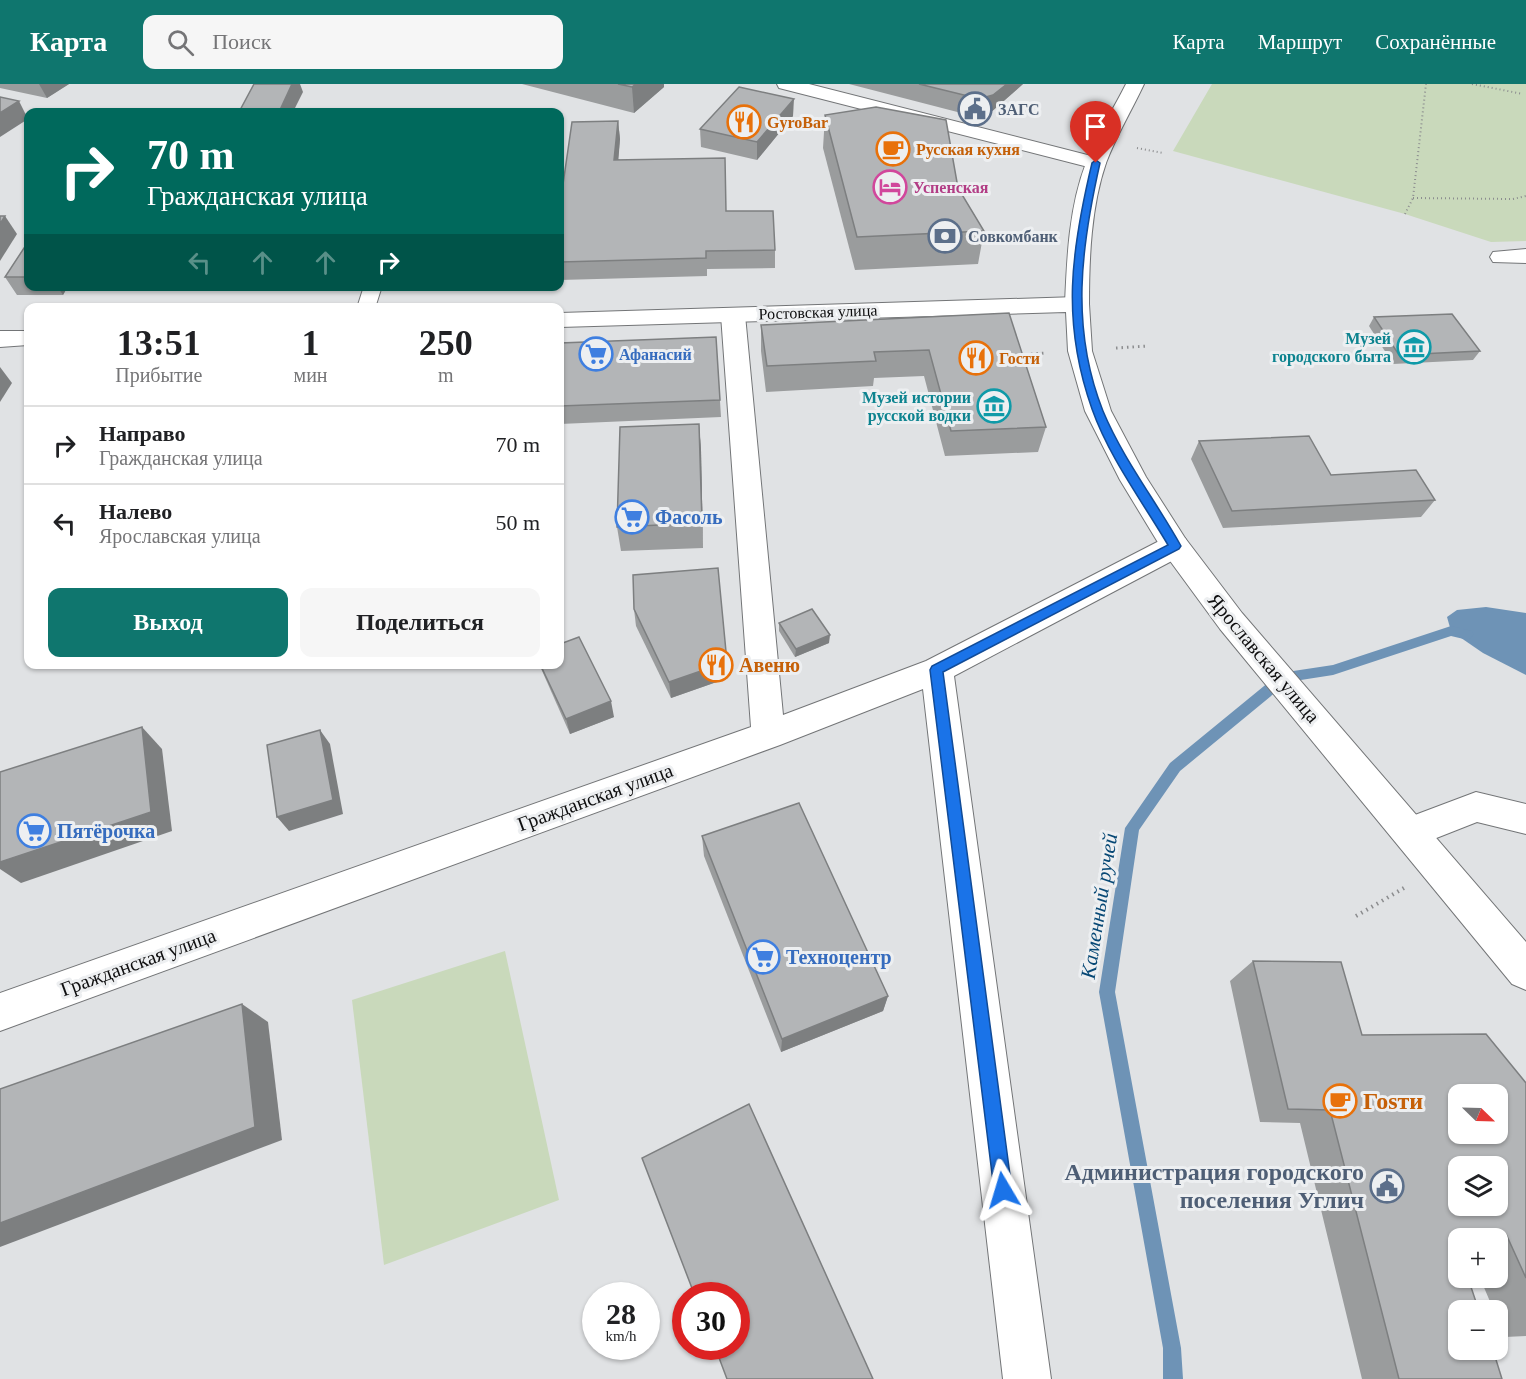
<!DOCTYPE html>
<html lang="ru">
<meta charset="utf-8">
<style>
:root{--surface:#fff;--page:#f6f6f6;--text:#202124;--muted:#757577;--line:#e0e0e0;--accent:#0f766e}
body{margin:0;font-family:Georgia,serif;background:var(--page);color:var(--text);height:100vh;display:flex;flex-direction:column;font-size:22px;white-space:nowrap}
*{box-sizing:border-box;margin:0}
p{font-size:20px;color:var(--muted)}
.icon{flex:none;width:33px;height:33px;fill:none;stroke:currentColor;stroke-width:2;stroke-linecap:round;stroke-linejoin:round}
.map{position:relative;flex:1;overflow:hidden}
.panel{position:absolute;left:24px;top:219px;width:540px;height:366px;display:flex;flex-direction:column;background:var(--surface);border-radius:12px;box-shadow:0 2px 4px #0004}
.panel>*{flex:none}
.guide{position:absolute;left:24px;top:24px;width:540px;height:183px;border-radius:12px;box-shadow:0 2px 4px #0004;background:#00695c;color:#fff;overflow:hidden}
.needle{width:39px;rotate:113deg}
.controls{position:absolute;left:1448px;top:1000px;display:grid;gap:12px}
.controls a{display:grid;place-items:center;width:60px;height:60px;border-radius:12px;background:var(--surface);box-shadow:0 2px 4px #0004;font-size:30px}
.speed{position:absolute;left:582px;top:1198px;display:flex;gap:12px;font-size:30px;font-weight:700;text-align:center}
.speed>*{display:grid;place-content:center;width:78px;height:78px;border-radius:50%;background:var(--surface);box-shadow:0 2px 4px #0004;line-height:1}
.speed small{font-size:15px;font-weight:400}
.speed .limit{border:9px solid #d22;background:#fff;color:#111}
.pin{position:absolute;display:grid;place-items:center;width:51px;height:51px;color:#fff;margin:-62px -26px;border-radius:50% 50% 50% 0;rotate:-45deg;box-shadow:0 0 6px #0007}
.pin .icon{rotate:45deg}
.me{position:absolute;width:66px;margin:-33px;rotate:353deg;stroke-linejoin:round;filter:drop-shadow(0 0 4px #0008)}
.turn{display:flex;align-items:center;gap:21px;height:126px;padding:0 24px;font-size:27px}
.turn .icon{width:78px;height:78px;stroke-width:2.5}
.turn b{display:block;font-size:42px;line-height:51px}
.lanes{display:flex;align-items:center;height:57px;padding:0 24px;background:#0003;justify-content:center;gap:30px;direction:ltr}
.lanes .off{opacity:.35}
.eta{display:flex;justify-content:space-evenly;align-items:center;height:102px;text-align:center}
.eta b{font-size:36px;font-weight:700;line-height:42px}
.button{display:flex;gap:12px;margin-top:auto;padding:12px 24px}
.button a{flex:1;height:69px;border-radius:12px;background:var(--accent);color:#fff;font-size:24px;font-weight:700;line-height:69px;text-align:center}
.button a+a{background:var(--page);color:var(--text)}
ul{padding:0;list-style:none}
li{display:flex;align-items:center;gap:18px;height:78px;padding:0 24px;border-top:2px solid var(--line)}
li div{flex:1}
li b{display:block;font-size:22px}
li em{font-style:normal}
header{display:flex;align-items:center;gap:36px;box-sizing:border-box;height:84px;padding:0 30px;background:var(--accent);color:#fff}
header strong{font-size:28px}
nav{display:flex;gap:33px;margin-inline-start:auto;font-size:21px}
.search{width:420px;height:54px;background:var(--page);display:flex;align-items:center;gap:15px;box-sizing:border-box;padding:0 21px;border-radius:12px;color:var(--muted);font-size:22px}
.map>svg:first-child{display:block}
</style>
<header>
<strong>Карта</strong>
<div class="search"><svg class="icon" aria-label="search" viewBox="0 0 24 24"><circle cx="10" cy="10" r="6"/><path d="M15 15l6 6"/></svg>Поиск</div>
<nav><a>Карта</a><a>Маршрут</a><a>Сохранённые</a></nav>
</header>
<div class="map">
<svg width="1526" height="1295" viewBox="0 0 1526 1295">
<rect width="100%" height="100%" fill="#e0e2e4"/>
<g fill="#c9d9bb">
<path d="M1212 0H1526V157L1491 158 1405 130 1173 67Z"/>
<path d="M505 867 559 1116 384 1181 352 916Z"/>
</g>
<path fill="#6e93b6" d="M1486 523 1526 529V591L1483 569 1451 547 1447 533 1457 526Z"/>
<g fill="none" stroke-linecap="round" stroke-linejoin="round">
<path fill="#6e93b6" fill-rule="evenodd" d="M1451 542 1472 547 1474 551 1468 556 1451 552 1333 591 1288 598 1180 687 1139 746 1115 908 1181 1264 1183 1295H1163V1264L1099 908 1125 744 1170 679 1280 589 1333 581Z"/>
<g stroke="#737577" stroke-width="2">
<path id="service" d="M364 202H382L375 224H357Z"/>
</g>
<g stroke="#737577" stroke-width="2">
<g id="pedestrian">
<path d="M1526 165V179L1493 178 1490 173 1493 168Z"/>
<path d="M1476 708 1526 720V750L1477 738 1411 764 1399 759 1393 748 1399 737Z"/>
</g>
</g>
<g stroke="#737577" stroke-width="2">
<g id="minor">
<path d="M777 0H809L1103 75 1106 79 1103 83 1096 85 779 4Z"/>
<path d="M733 224 741 226 745 231 783 631 926 577 1165 454 1175 451 1185 454 1189 462 1185 470 954 592 1051 1295H1003L923 605 780 661 0 947V909L751 643 721 231 725 226Z"/>
</g>
</g>
<g stroke="#737577" stroke-width="2">
<path id="tertiary" d="M1126 0H1144C1132 26 1116 52 1106 79 1091 123 1089 174 1089 220L1085 225 1077 227 1069 225 1065 220C1067 173 1069 123 1086 79 1096 52 1113 26 1126 0Z"/>
</g>
<g stroke="#737577" stroke-width="2">
<g id="primary">
<path d="M1077 213 1085 215 1089 220 1092 267 1111 327 1146 393 1185 454 1242 529 1526 858V906L1512 900 1220 545 1165 470 1120 396 1085 327 1068 267 1066 228 560 243V229Z"/>
<path d="M0 247H28V261L0 263Z"/>
</g>
</g>
<g stroke="#8c8d8f" stroke-width="2" stroke-dasharray="1 3" stroke-linecap="butt">
<path d="M1472 0 1523 10"/>
<path d="M1137 64 1163 69"/>
<path d="M1413 114 1513 115 1526 112"/>
<path d="M1405 130 1413 114 1426 0"/>
</g>
<g stroke="#8c8d8f" stroke-width="3" stroke-dasharray="1.5 4" stroke-linecap="butt">
<path d="M1116 264 1148 262"/>
<path d="M1020 271 1046 269"/>
</g>
<path stroke="#8c8d8f" stroke-width="4" stroke-dasharray="1.5 4.5" stroke-linecap="butt" d="M1356 832 1404 804"/>
<use href="#service" fill="#fff" fill-rule="evenodd"/>
<use href="#pedestrian" fill="#fff" fill-rule="evenodd"/>
<use href="#minor" fill="#fff" fill-rule="evenodd"/>
<use href="#tertiary" fill="#fff" fill-rule="evenodd"/>
<use href="#primary" fill="#fff" fill-rule="evenodd"/>
</g>
<g fill="#9a9c9d">
<path d="M0 0H69L47 14 0 4Z"/>
<path d="M522 0H664V3L634 29Z"/>
<path d="M849 0H1023L990 29 979 31H969Z"/>
<path d="M825 31 958 104 984 147 978 180 855 186 823 64Z"/>
<path d="M793 32 757 76 701 63 700 45Z"/>
<path d="M618 37 620 55 618 75 726 127 775 166V184L707 185V192L560 196V121Z"/>
<path d="M28 158V202H68L63 211H17L5 193Z"/>
<path d="M1009 229 1046 343 1038 368 945 372 924 292 874 294 873 302 766 308 761 267V241Z"/>
<path d="M1374 233 1480 267 1473 276 1393 280 1369 242Z"/>
<path d="M716 253 721 333 560 340V259Z"/>
<path d="M699 340 701 366 703 464 621 467 617 443Z"/>
<path d="M1199 357 1331 391 1435 416 1421 433 1223 444 1191 375Z"/>
<path d="M634 525 727 578 728 594 671 614 636 542Z"/>
<path d="M779 539 829 559 795 573 779 547Z"/>
<path d="M539 580H560L614 633 570 650Z"/>
<path d="M702 752 888 912 883 927 781 968 704 772Z"/>
<path d="M1253 877 1362 951 1526 999V1252L1505 1253 1497 1233V1227H1494L1480 1194H1497V1155H1458V1158H1456L1502 1295H1362L1300 1039 1260 1038 1230 897Z"/>
</g>
<g fill="#7d7f80">
<path d="M39 0H69L47 14Z"/>
<path d="M292 0H300L303 8 293 28H279Z"/>
<path d="M636 0H664V3L634 29 632 3Z"/>
<path d="M1007 0H1023L990 29 979 31 982 14Z"/>
<path d="M794 15 793 32 757 76V58Z"/>
<path d="M19 17 28 35 0 53V29Z"/>
<path d="M618 37 620 55 617 93 614 76Z"/>
<path d="M5 132 17 150 0 177V140Z"/>
<path d="M57 202H68L63 211Z"/>
<path d="M0 283 12 299 0 318Z"/>
<path d="M699 340 701 366 703 464 702 439Z"/>
<path d="M830 551 829 559 795 573 796 565Z"/>
<path d="M727 578 728 594 671 614 669 598Z"/>
<path d="M611 617 614 633 570 650 566 635Z"/>
<path d="M142 643 162 665 172 747 21 799 0 785V778Z"/>
<path d="M320 646 330 660 343 730 289 747 277 733Z"/>
<path d="M888 912 883 927 781 968 782 955Z"/>
<path d="M242 920 268 938 282 1056 0 1163V1139Z"/>
</g>
<g fill="#b3b5b7" stroke="#7d7f80" stroke-width="1.5" fill-rule="evenodd">
<path d="M254 0H292L279 28H239Z"/>
<path d="M618 0H636L632 3Z"/>
<path d="M919 0H1007L993 11 982 14 972 13Z"/>
<path d="M739 3 794 15 757 58 700 45Z"/>
<path d="M0 13 19 17 0 29Z"/>
<path d="M876 23 946 36 958 104 984 147 857 153 825 31Z"/>
<path d="M618 37 614 76 725 74 726 127H773L775 166 706 167V174L560 178V121L572 38Z"/>
<path d="M0 132H5L0 140Z"/>
<path d="M28 158V193H5Z"/>
<path d="M1009 229 1046 343 951 347 929 266 874 268 876 277 767 282 761 241Z"/>
<path d="M1452 230 1480 267 1399 271 1374 233Z"/>
<path d="M716 253 720 316 560 322V259Z"/>
<path d="M699 340 702 439 617 443 620 343Z"/>
<path d="M1309 352 1331 391 1416 386 1435 416 1232 427 1199 357Z"/>
<path d="M718 484 727 578 669 598 634 525 633 491Z"/>
<path d="M812 525 830 551 796 565 779 539Z"/>
<path d="M579 553 611 617 566 635 540 580H560V560Z"/>
<path d="M142 643 151 728 0 778V688Z"/>
<path d="M320 646 333 716 277 733 267 661Z"/>
<path d="M799 719 888 912 782 955 702 752Z"/>
<path d="M1253 877 1341 878 1362 951 1486 950 1526 999V1194L1506 1150 1453 1149 1458 1164V1194H1468L1479 1227H1458V1266H1493L1502 1295H1399L1330 1026 1288 1025ZM1458 1011H1497V1050H1458ZM1458 1083H1497V1122H1458Z"/>
<path d="M242 920 255 1043 0 1139V1005Z"/>
<path d="M749 1020 873 1295H727L715 1263H736V1212H695L642 1074Z"/>
</g>
<path fill="#1a73e8" stroke="#114b97" stroke-width="1.5" d="M1096 76 1100 79C1081 163 1070 244 1103 327 1123 375 1156 417 1181 462L1179 465 943 588 1012 1106 1009 1112 1003 1115 997 1112 994 1106 930 586 932 582 1168 461C1142 417 1109 373 1092 325 1061 238 1071 167 1092 79Z"/>
<defs>
<g id="civic-ring" transform="scale(1.725)"><circle r="9.5" fill="#edeff1" stroke="#5c6f8a" stroke-width="1.5"/><path d="M-.6-6.5H3V-4.5H.6V-3L4-1V1h2V6H-6V1h2V-1L-.6-3ZM-1.2 2.5V6h2.4V2.5Z" fill="#5c6f8a"/></g>
<g id="restaurant-ring" transform="scale(1.725)"><circle r="9.5" fill="#edeff1" stroke="#e8710a" stroke-width="1.5"/><path d="M-5-6h1v4h1v-4h1v4h1v-4h1v5L-1.5 .5V6h-2V.5L-5-1ZM5-6V6H3V1.5H1.5Q1.5-4 5-6Z" fill="#e8710a"/></g>
<g id="cafe-ring" transform="scale(1.725)"><circle r="9.5" fill="#edeff1" stroke="#e8710a" stroke-width="1.5"/><path d="M-5.5-4.5H6V0H3Q3 3.5 0 3.5H-2.5Q-5.5 3.5-5.5 0ZM3-3.2v2h1.7v-2ZM-6 4.5H4V6H-6Z" fill="#e8710a"/></g>
<g id="hotel-ring" transform="scale(1.725)"><circle r="9.5" fill="#edeff1" stroke="#d1479c" stroke-width="1.5"/><path d="M-6-4.5h1.5V1H6V5H4.5V3h-9V5H-6ZM-4 0a1.8 1.8 0 1 1 3.6 0ZM.5 0V-2.5h3Q6-2.5 6 0Z" fill="#d1479c"/></g>
<g id="bank-ring" transform="scale(1.725)"><circle r="9.5" fill="#edeff1" stroke="#5c6f8a" stroke-width="1.5"/><path d="M-6-4H6V4H-6ZM0-2.3a2.3 2.3 0 1 0 0 4.6a2.3 2.3 0 1 0 0-4.6Z" fill="#5c6f8a"/></g>
<g id="museum-ring" transform="scale(1.725)"><circle r="9.5" fill="#edeff1" stroke="#0f9aa8" stroke-width="1.5"/><path d="M0-6L6-3V-2H-6V-3ZM-5-1h2V3h-2ZM-1-1h2V3h-2ZM3-1h2V3H3ZM-6 4H6V6H-6Z" fill="#0f9aa8"/></g>
<g id="supermarket-ring" transform="scale(1.725)"><circle r="9.5" fill="#edeff1" stroke="#3f7fe0" stroke-width="1.5"/><path d="M-6-5.5h2.5l.6 2H6L4.5 2H-2.5L-4.4-4H-6ZM-1.5 3.2a1.3 1.3 0 1 0 .1 0ZM3 3.2a1.3 1.3 0 1 0 .1 0Z" fill="#3f7fe0"/></g>
</defs>
<g fill-rule="evenodd">
<use href="#civic-ring" x="975" y="25"/>
<use href="#restaurant-ring" x="744" y="38"/>
<use href="#cafe-ring" x="893" y="65"/>
<use href="#hotel-ring" x="890" y="103"/>
<use href="#bank-ring" x="945" y="152"/>
<use href="#museum-ring" x="1414" y="263"/>
<use href="#supermarket-ring" x="596" y="270"/>
<use href="#restaurant-ring" x="976" y="274"/>
<use href="#museum-ring" x="994" y="322"/>
<use href="#supermarket-ring" x="632" y="433"/>
<use href="#restaurant-ring" x="716" y="581"/>
<use href="#supermarket-ring" x="34" y="747"/>
<use href="#supermarket-ring" x="763" y="873"/>
<use href="#cafe-ring" x="1340" y="1017"/>
<use href="#civic-ring" x="1387" y="1102"/>
</g>
<g text-anchor="middle" dominant-baseline="central" stroke-width="6" stroke-linejoin="round" paint-order="stroke">
<g font-size="16" font-weight="bold" fill="#4e5e75" stroke="#edeff1" text-anchor="start">
<text x="998" y="25">ЗАГС</text>
<text x="968" y="152">Совкомбанк</text>
</g>
<g font-size="16" font-weight="bold" fill="#c56008" stroke="#edeff1" text-anchor="start">
<text x="767" y="38">GyroBar</text>
<text x="916" y="65">Русская кухня</text>
<text x="999" y="274">Гости</text>
</g>
<g font-size="16" font-weight="bold" fill="#b23c85" stroke="#edeff1" text-anchor="start">
<text x="913" y="103">Успенская</text>
</g>
<g font-size="16" fill="#0e0e0f" stroke="#edeff1">
<text transform="translate(818 228) rotate(-2)">Ростовская улица</text>
</g>
<g font-size="16" font-weight="bold" fill="#0d838f" stroke="#edeff1" text-anchor="end">
<text x="1391" y="254">Музей<tspan x="1391" dy="18">городского быта</tspan></text>
<text x="971" y="313">Музей истории<tspan x="971" dy="18">русской водки</tspan></text>
</g>
<g font-size="16" font-weight="bold" fill="#366cbe" stroke="#edeff1" text-anchor="start">
<text x="619" y="270">Афанасий</text>
</g>
<g font-size="20" font-weight="bold" fill="#366cbe" stroke="#edeff1" text-anchor="start">
<text x="655" y="433">Фасоль</text>
<text x="57" y="747">Пятёрочка</text>
<text x="786" y="873">Техноцентр</text>
</g>
<g font-size="20" fill="#0e0e0f" stroke="#edeff1">
<text transform="translate(1264 574) rotate(50)">Ярославская улица</text>
<text transform="translate(595 713) rotate(-20)">Гражданская улица</text>
<text transform="translate(138 878) rotate(-20)">Гражданская улица</text>
</g>
<g font-size="20" font-weight="bold" fill="#c56008" stroke="#edeff1" text-anchor="start">
<text x="739" y="581">Авеню</text>
</g>
<g font-size="21" font-style="italic" fill="#074875" stroke="#edeff1">
<text transform="translate(1099 822) rotate(-81)">Каменный ручей</text>
</g>
<g font-size="24" font-weight="bold" fill="#c56008" stroke="#edeff1" text-anchor="start">
<text x="1363" y="1017">Гоsти</text>
</g>
<g font-size="24" font-weight="bold" fill="#4e5e75" stroke="#edeff1" text-anchor="end">
<text x="1364" y="1088">Администрация городского<tspan x="1364" dy="28">поселения Углич</tspan></text>
</g>
</g>
</svg>
<div class="controls">
<a><svg class="needle" viewBox="-14 -14 28 28"><path d="M0-13l5 13h-10z" fill="#e53935"/><path d="M0 13l5-13h-10z" fill="#757577"/></svg></a>
<a><svg class="icon" aria-label="layers" viewBox="0 0 24 24"><path d="M12 4l9 5-9 5-9-5zM3 14l9 5 9-5"/></svg></a>
<a>+</a>
<a>−</a>
</div>
<div class="speed"><div>28<small>km/h</small></div><div class="limit">30</div></div>
<div class="pin" style="left:1096px;top:79px;background:#d93025"><svg class="icon" aria-label="arrive" viewBox="0 0 24 24"><path d="M6 21V4h12l-3 4 3 4H6"/></svg></div>
<svg class="me" style="left:1003px;top:1106px" viewBox="-20 -20 40 40"><path d="M0-17L14 15 0 8-14 15z" fill="#1a73e8" stroke="#fff" stroke-width="4"/></svg>
<div class="guide">
<div class="turn"><svg class="icon" aria-label="right" viewBox="0 0 24 24"><path d="M7 20v-9h11M14 6l5 5-5 5"/></svg><div><b>70 m</b>Гражданская улица</div></div>
<div class="lanes"><svg class="icon off" aria-label="left" viewBox="0 0 24 24"><path d="M17 20v-9H6M10 6l-5 5 5 5"/></svg><svg class="icon off" aria-label="ahead" viewBox="0 0 24 24"><path d="M12 20V5M6 11l6-6 6 6"/></svg><svg class="icon off" aria-label="ahead" viewBox="0 0 24 24"><path d="M12 20V5M6 11l6-6 6 6"/></svg><svg class="icon" aria-label="right" viewBox="0 0 24 24"><path d="M7 20v-9h11M14 6l5 5-5 5"/></svg></div>
</div>
<section class="panel">
<div class="eta">
<div><b>13:51</b><p>Прибытие</p></div>
<div><b>1</b><p>мин</p></div>
<div><b>250</b><p>m</p></div>
</div>
<ul>
<li><svg class="icon" aria-label="right" viewBox="0 0 24 24"><path d="M7 20v-9h11M14 6l5 5-5 5"/></svg><div><b>Направо</b><p>Гражданская улица</p></div><em>70 m</em></li>
<li><svg class="icon" aria-label="left" viewBox="0 0 24 24"><path d="M17 20v-9H6M10 6l-5 5 5 5"/></svg><div><b>Налево</b><p>Ярославская улица</p></div><em>50 m</em></li>
</ul>
<div class="button"><a>Выход</a><a>Поделиться</a></div>
</section>
</div>
